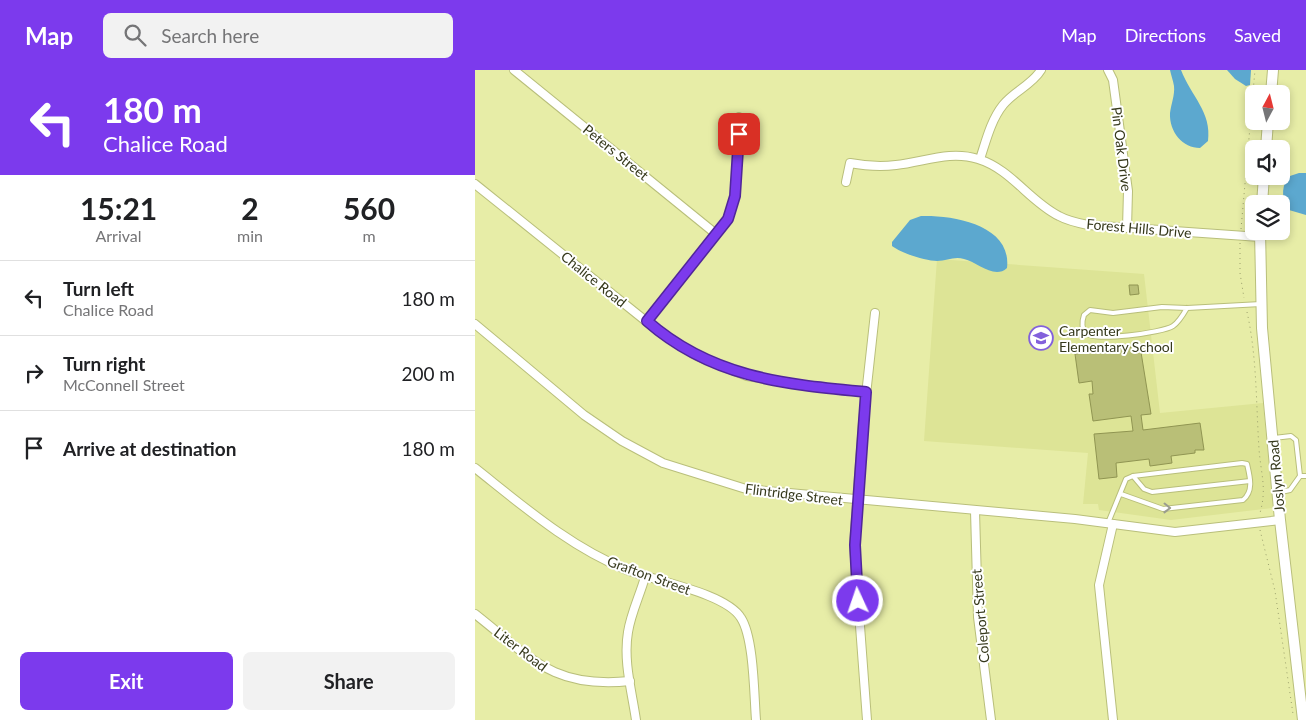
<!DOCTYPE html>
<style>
:root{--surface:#fff;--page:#f2f2f2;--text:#202124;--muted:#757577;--line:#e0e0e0;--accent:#7c3aed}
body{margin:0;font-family:Lato,sans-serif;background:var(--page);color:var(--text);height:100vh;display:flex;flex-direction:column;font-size:19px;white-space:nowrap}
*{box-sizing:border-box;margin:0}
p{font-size:16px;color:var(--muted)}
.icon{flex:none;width:28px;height:28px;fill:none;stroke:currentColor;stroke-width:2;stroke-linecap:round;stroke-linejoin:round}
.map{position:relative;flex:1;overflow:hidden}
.drawer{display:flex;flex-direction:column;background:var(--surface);width:475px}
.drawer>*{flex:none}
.top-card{background:#7c3aed;color:#fff;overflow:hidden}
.needle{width:32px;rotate:7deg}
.controls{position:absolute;left:770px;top:15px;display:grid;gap:10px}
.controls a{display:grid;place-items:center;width:45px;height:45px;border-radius:8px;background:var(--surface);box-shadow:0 2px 8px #0003;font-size:25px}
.pin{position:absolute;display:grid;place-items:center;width:42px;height:42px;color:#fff;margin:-21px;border-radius:10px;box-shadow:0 2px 8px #0006}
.me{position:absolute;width:55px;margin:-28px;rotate:357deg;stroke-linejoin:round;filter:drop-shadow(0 0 4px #0008)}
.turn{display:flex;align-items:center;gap:18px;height:105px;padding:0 20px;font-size:22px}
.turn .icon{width:65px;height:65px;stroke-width:2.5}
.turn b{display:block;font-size:35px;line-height:42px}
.eta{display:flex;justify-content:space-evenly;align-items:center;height:85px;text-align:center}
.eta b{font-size:30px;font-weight:700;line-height:35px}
.button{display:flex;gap:10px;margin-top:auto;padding:10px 20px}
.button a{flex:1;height:58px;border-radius:8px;background:var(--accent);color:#fff;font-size:20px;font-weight:700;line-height:58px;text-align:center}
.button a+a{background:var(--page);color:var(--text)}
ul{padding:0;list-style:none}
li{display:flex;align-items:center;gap:15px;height:75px;padding:0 20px;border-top:1px solid var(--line)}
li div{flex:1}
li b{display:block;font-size:19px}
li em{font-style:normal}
header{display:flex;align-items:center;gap:30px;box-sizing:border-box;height:70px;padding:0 25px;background:var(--accent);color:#fff}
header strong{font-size:24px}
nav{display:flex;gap:28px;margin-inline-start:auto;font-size:18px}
.search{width:350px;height:45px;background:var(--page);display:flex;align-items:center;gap:12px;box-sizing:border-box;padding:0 18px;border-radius:8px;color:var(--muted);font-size:19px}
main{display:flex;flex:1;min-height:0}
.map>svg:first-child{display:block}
</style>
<header>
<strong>Map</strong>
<div class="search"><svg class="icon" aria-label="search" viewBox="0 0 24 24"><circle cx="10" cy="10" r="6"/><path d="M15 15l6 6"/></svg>Search here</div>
<nav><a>Map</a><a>Directions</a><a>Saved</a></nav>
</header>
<main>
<section class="drawer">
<div class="top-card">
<div class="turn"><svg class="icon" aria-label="left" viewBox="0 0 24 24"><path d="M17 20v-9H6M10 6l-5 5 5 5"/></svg><div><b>180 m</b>Chalice Road</div></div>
</div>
<div class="eta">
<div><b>15:21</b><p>Arrival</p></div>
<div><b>2</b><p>min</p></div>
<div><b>560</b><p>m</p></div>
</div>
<ul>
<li><svg class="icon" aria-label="left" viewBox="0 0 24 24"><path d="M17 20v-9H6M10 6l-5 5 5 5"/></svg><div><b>Turn left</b><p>Chalice Road</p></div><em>180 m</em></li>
<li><svg class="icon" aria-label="right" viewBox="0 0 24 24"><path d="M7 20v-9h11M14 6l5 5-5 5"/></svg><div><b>Turn right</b><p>McConnell Street</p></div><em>200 m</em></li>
<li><svg class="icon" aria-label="arrive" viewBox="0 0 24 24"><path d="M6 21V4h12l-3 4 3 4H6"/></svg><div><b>Arrive at destination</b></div><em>180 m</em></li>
</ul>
<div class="button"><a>Exit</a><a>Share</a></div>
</section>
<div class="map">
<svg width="831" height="650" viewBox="0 0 831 650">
<rect width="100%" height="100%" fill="#e7eda7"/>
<path fill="#dde496" d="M462 189 669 204 685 343 788 333 798 438 696 450 624 440 623 434H608L613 383 449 371Z"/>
<g fill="#5ca8cf">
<path d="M695 0H706C716 26 737 42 733 71L725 78C708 78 694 62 695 43 696 34 700 25 699 16 698 10 696 5 695 0Z"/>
<path d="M752 0H776L775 15 771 16 760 9Z"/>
<path d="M824 103H831V145L814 140C807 128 806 121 812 107Z"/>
<path d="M446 146C479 145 537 155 532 198 519 210 503 192 489 189 479 186 472 191 462 191 451 191 426 183 417 176V172L435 150Z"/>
</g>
<g fill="#b9bf77" stroke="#909552">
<path d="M654 215H663L664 224 655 225Z"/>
<path d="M665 276 676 344 666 345 668 360 725 353 729 380H720V383L696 386 697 393 675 396 674 389 641 393 642 407 624 409 619 364 658 361 656 346 618 351 614 324H618L617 311 604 313 600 284Z"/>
</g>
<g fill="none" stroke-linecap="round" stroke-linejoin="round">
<g stroke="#b9bf7b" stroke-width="6">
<g id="service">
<path d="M712 238C708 245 704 252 698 256 687 263 618 272 611 263 606 258 607 251 609 245L615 240 638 243 687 237 712 238 786 234"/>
<path d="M799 368 816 366 821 370 825 406H831"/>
<path d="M658 406 669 419 677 422 775 411"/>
<path d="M802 423 815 420 825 406"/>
<path d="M633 453 651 409 658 406 767 393 772 394C775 407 779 421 768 430L688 439 646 424"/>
</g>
</g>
<g stroke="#b9bf7b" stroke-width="10">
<g id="minor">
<path d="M39 0 241 164"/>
<path d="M633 0 638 10 653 121 652 158"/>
<path d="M505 89C511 71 516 50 528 35 539 21 557 15 566 0"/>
<path d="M371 112 375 93C391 96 405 97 421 95 449 92 475 80 503 89 536 99 554 131 584 146 593 151 603 153 613 155L785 167"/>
<path d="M0 114 187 264 222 286 272 306 333 316 391 322"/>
<path d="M172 251 253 149 260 126 264 47"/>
<path d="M0 254 109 345 147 371 188 393 271 419 600 449 700 462 805 450"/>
<path d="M0 398C48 436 95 477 152 500 180 511 251 523 266 548 279 568 279 625 281 650"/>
<path d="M500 441 503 547 516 650"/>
<path d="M638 454 624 515 638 650"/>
<path d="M0 544C56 588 78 619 155 611"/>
<path d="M161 650C157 622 148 591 153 562 156 543 165 525 170 507"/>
<path d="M392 650 379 475 388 352 400 243"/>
</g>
</g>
<g stroke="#b9bf7b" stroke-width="12">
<g id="tertiary">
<path d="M796 24 798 0"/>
<path d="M791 79 793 51"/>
<path d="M787 134 789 106"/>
<path d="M785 161 787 258 805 450 828 650"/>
</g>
</g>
<g stroke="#9ba06c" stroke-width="1" stroke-dasharray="1 4" stroke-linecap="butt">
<path d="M766 159 780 0"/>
<path d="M765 173V203L769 228"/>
<path d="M772 242C782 287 781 333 784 379 786 405 792 418 785 443"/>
<path d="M785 460 800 521 818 644"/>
</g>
<use href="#service" stroke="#fff" stroke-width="4"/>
<use href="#minor" stroke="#fff" stroke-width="8"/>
<use href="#tertiary" stroke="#fff" stroke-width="10"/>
</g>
<defs><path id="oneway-chevron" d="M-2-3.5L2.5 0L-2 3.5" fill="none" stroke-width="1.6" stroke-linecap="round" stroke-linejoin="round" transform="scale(1.25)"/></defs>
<use stroke="#9a9c8e" href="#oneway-chevron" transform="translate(692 438) rotate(1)"/>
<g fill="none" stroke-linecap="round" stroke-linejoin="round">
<g stroke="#51269a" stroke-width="12">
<path id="route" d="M264 64 260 126 253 149 172 251C237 308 309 314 391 322L380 475 383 531"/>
</g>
<use href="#route" stroke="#7c3aed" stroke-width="9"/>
</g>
<defs>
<g id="school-ring" transform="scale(1.25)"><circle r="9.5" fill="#fff" stroke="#8361dc" stroke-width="1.5"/><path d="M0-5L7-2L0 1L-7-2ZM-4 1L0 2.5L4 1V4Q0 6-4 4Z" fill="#8361dc"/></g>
</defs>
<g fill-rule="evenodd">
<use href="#school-ring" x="566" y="268"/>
</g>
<g text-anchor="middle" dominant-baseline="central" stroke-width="4" stroke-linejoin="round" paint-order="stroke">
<g font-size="14" fill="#36391c" stroke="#fff">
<text transform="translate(647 79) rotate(83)">Pin Oak Drive</text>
<text transform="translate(141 82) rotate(39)">Peters Street</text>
<text transform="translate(664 158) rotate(5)">Forest Hills Drive</text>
<text transform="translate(119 209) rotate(39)">Chalice Road</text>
<text transform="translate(801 406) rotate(-95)">Joslyn Road</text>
<text transform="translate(319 424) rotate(7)">Flintridge Street</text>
<text transform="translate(174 505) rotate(20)">Grafton Street</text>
<text transform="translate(505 546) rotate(-95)">Coleport Street</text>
<text transform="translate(46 579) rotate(37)">Liter Road</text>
</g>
<g font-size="14" fill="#36391c" stroke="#fff" text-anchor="start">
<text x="584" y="260">Carpenter<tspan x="584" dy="16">Elementary School</tspan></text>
</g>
</g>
</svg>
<div class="controls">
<a><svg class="needle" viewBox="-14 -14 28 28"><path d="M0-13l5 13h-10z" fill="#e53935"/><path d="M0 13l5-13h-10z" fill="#757577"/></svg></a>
<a><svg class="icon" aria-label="sound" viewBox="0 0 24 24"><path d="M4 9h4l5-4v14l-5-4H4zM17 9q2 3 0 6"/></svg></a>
<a><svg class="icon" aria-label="layers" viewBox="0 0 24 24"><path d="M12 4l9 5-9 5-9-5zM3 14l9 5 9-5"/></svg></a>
</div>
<div class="pin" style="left:264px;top:64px;background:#d93025"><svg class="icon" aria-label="arrive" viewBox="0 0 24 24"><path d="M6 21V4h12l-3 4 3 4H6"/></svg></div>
<svg class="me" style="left:383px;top:531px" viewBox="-20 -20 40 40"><circle r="17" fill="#7c3aed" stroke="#fff" stroke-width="3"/><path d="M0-11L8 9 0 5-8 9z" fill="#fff"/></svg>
</div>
</main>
